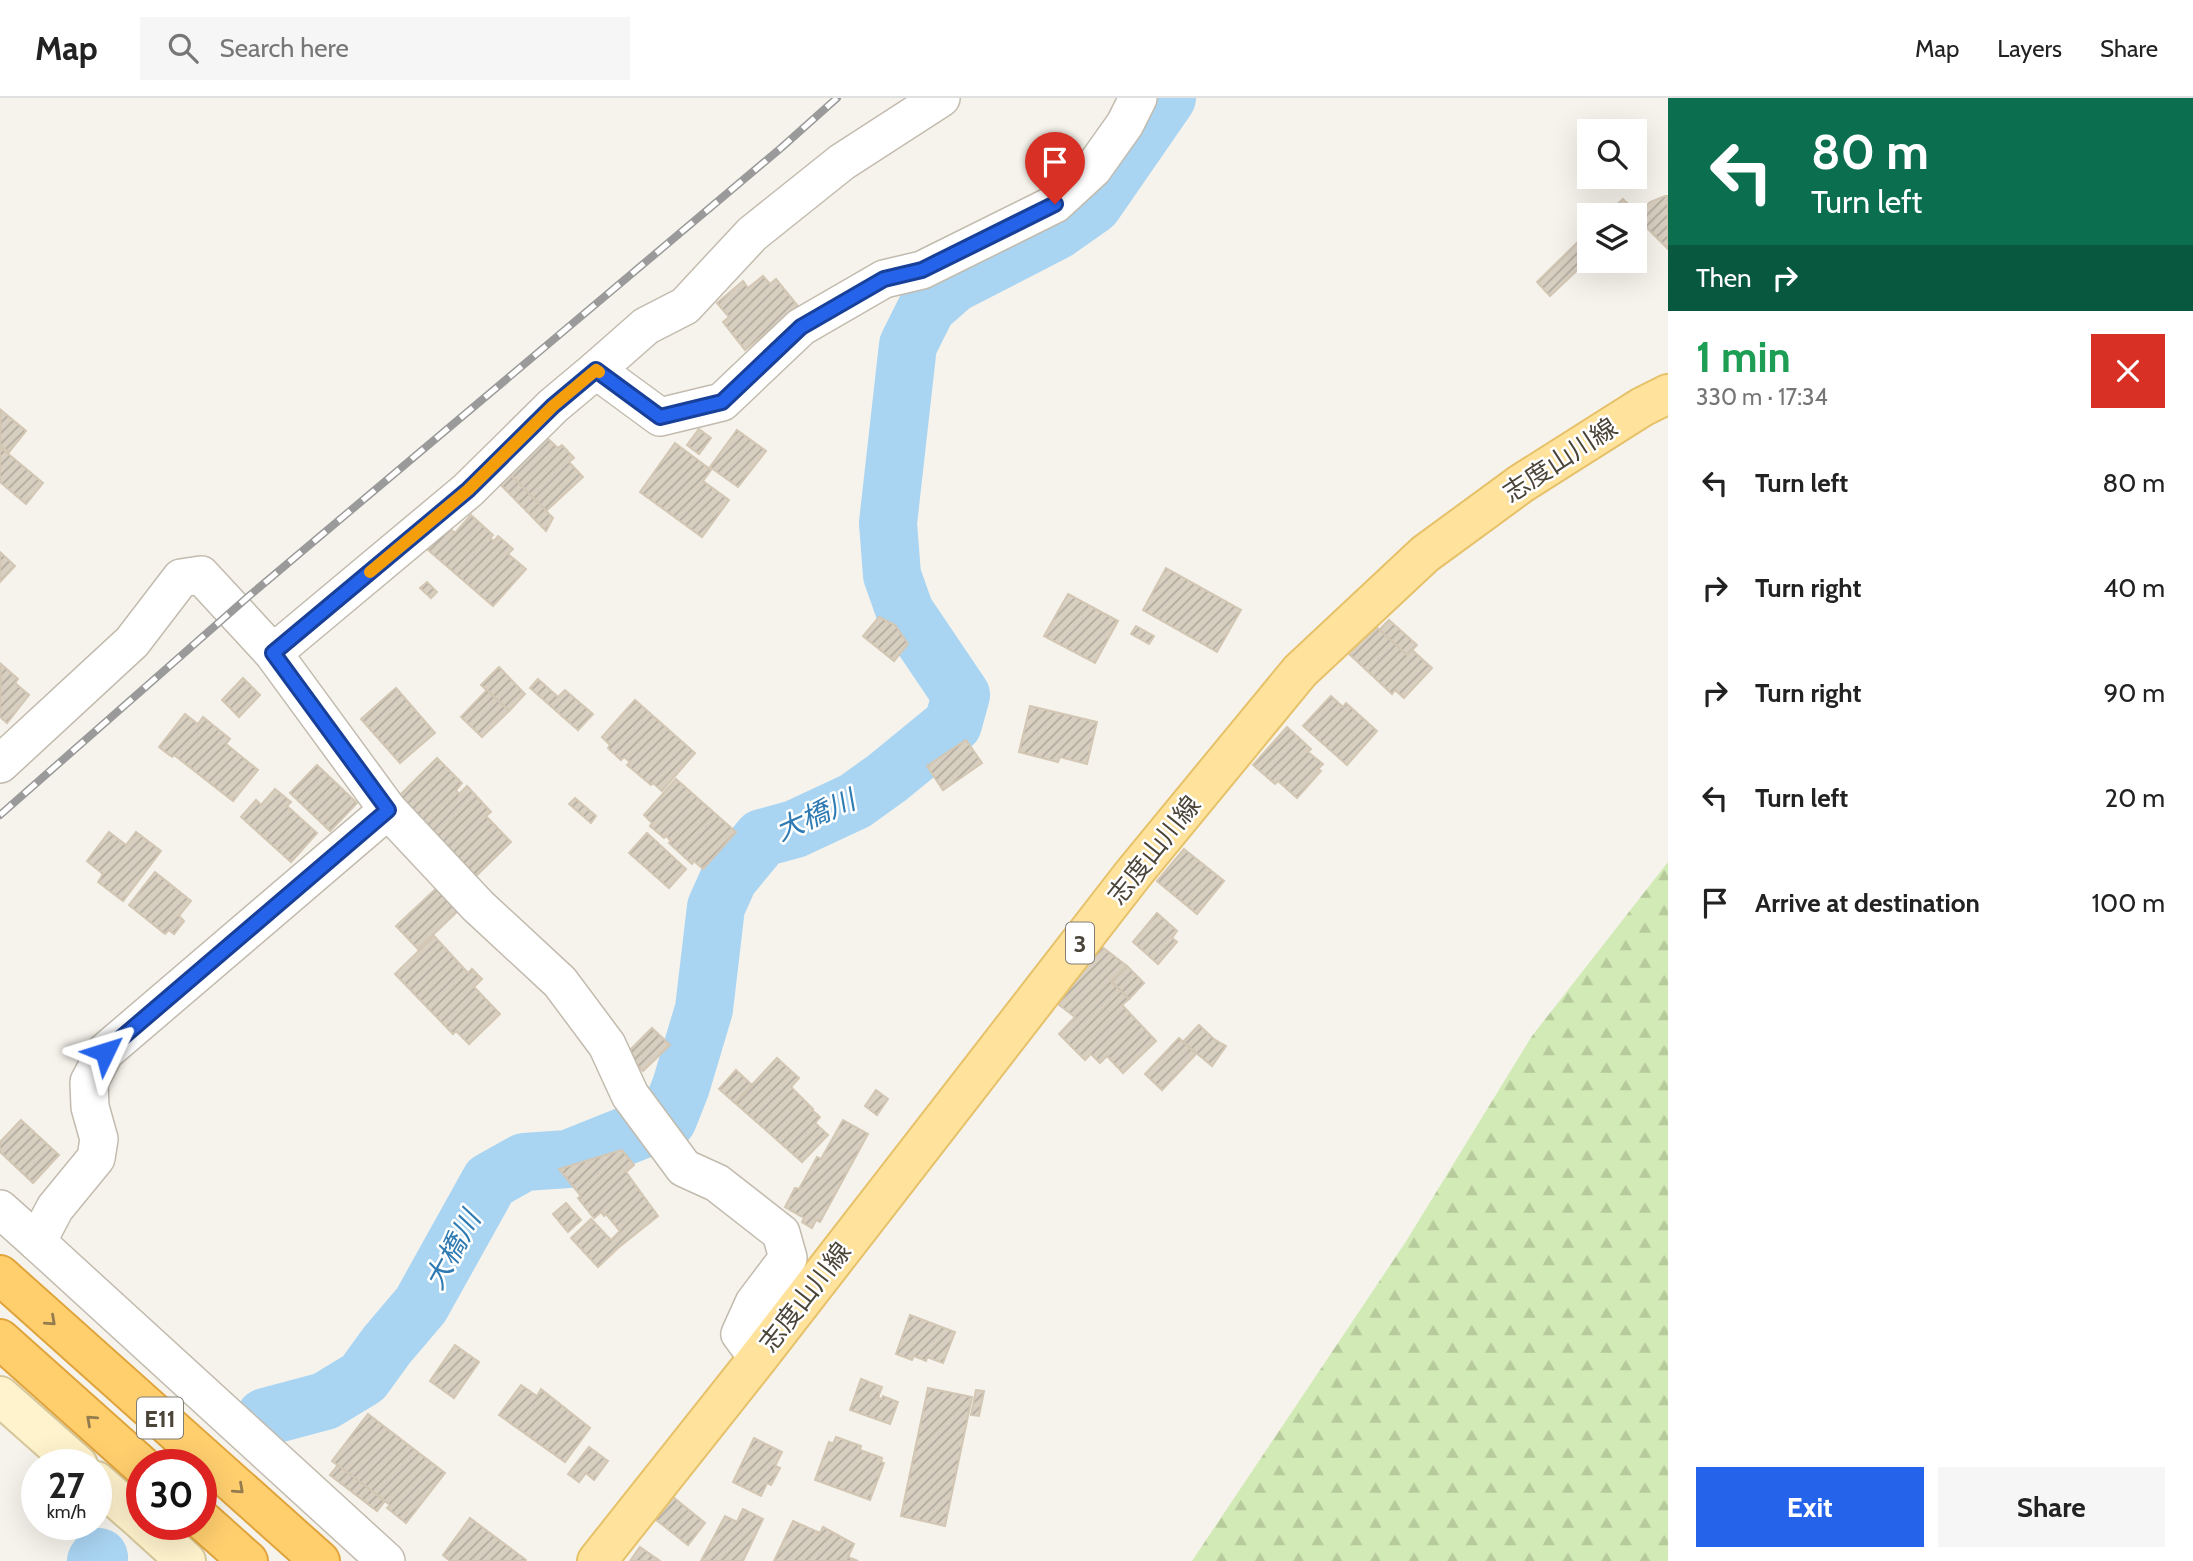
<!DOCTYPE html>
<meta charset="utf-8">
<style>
:root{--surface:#fff;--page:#f6f6f6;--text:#222;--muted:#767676;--line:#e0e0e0;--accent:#2563eb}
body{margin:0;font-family:Cabin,"Noto Sans JP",sans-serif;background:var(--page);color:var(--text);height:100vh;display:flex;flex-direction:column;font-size:26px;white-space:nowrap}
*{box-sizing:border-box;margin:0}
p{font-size:23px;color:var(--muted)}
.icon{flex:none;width:38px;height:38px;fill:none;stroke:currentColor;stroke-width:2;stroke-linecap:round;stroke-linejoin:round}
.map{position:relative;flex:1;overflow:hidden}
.side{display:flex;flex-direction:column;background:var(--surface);width:525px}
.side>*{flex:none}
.hud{background:#0b6e4f;color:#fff;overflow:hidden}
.tools{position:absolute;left:1577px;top:21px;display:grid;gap:14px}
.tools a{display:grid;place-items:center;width:70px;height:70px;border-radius:0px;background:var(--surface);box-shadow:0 7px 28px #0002;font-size:35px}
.speed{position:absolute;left:21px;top:1351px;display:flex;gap:14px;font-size:35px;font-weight:700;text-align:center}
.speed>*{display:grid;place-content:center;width:91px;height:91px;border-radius:50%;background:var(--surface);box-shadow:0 7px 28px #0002;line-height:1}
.speed small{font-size:18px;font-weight:400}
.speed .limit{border:10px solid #d22;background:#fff;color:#111}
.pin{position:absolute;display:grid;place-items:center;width:60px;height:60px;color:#fff;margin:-72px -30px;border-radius:50% 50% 50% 0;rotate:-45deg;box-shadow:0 0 7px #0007}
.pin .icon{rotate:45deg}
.me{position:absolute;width:77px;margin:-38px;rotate:49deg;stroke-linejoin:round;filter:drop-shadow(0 0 5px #0008)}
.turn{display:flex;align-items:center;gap:24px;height:147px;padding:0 28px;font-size:32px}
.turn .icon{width:91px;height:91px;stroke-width:2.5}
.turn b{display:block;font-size:49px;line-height:60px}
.then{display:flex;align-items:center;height:66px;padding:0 28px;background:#0003;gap:14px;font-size:26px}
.round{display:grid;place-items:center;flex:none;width:74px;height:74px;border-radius:0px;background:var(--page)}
.overview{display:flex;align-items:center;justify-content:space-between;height:119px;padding:0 28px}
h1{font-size:42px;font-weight:700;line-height:52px;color:#1e9e55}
.primary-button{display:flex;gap:14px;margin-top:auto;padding:14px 28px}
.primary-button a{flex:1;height:80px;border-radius:0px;background:var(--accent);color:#fff;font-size:28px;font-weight:700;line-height:80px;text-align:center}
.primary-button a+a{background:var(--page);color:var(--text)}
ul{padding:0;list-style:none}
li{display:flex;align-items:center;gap:21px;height:105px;padding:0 28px}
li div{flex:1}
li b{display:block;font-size:26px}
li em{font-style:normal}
header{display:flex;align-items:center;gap:42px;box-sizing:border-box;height:98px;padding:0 35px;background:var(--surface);border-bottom:2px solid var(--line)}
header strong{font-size:33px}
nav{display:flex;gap:38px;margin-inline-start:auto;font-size:24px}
.search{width:490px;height:63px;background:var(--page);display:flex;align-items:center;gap:18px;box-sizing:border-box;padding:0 24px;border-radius:0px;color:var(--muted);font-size:26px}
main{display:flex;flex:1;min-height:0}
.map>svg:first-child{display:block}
</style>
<header>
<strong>Map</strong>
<div class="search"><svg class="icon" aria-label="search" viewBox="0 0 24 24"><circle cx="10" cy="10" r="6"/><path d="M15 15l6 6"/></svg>Search here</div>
<nav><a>Map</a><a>Layers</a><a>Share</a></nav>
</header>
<main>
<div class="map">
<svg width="1668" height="1463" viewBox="0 0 1668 1463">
<defs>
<pattern id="forest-firs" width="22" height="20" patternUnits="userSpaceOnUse" patternTransform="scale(1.75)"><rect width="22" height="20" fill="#d2eab5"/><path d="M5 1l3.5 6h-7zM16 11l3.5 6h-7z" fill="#b6ca9c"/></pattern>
<pattern id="building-hatch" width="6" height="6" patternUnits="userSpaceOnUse" patternTransform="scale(1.75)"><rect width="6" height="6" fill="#d8cfc1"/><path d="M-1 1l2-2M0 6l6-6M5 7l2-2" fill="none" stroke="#b1aa9e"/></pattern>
</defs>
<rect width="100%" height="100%" fill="#f6f3ec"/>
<path fill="url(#forest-firs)" d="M1668 764V1463H1192L1405 1145 1532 938Z"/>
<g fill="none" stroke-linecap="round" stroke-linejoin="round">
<g stroke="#a9d4f2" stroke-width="58">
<path d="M265 1319 325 1303 363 1280 387 1247 421 1207 490 1083 524 1064 568 1061 668 1021 681 988 704 911 716 809 729 780 762 740 795 731 855 703 887 680 953 626 961 597 905 514 892 477 888 425 908 247 927 209 953 186 1056 133 1093 107 1167 0"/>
<path d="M96 1463 99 1459"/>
</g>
</g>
<g fill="url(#building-hatch)" stroke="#d3c7b4" stroke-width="2">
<path d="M1665 98H1668V151L1635 118 1650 104Z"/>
<path d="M1623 101 1637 115 1634 117H1606Z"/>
<path d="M1589 133V161L1550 198 1537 184Z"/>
<path d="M763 178 770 186 776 181 798 208 745 252 723 224 729 219 717 205 743 183 748 190Z"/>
<path d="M1 312 26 333 9 354 0 347Z"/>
<path d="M699 331 711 340 699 356 687 347Z"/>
<path d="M737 332 766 353 738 389 710 369Z"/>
<path d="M545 338 558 350 562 347 574 360 569 364 583 379 545 414 507 373Z"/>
<path d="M675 345 711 372 703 383 729 402 702 439 640 394Z"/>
<path d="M0 349 43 385 26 406 0 384Z"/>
<path d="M507 373 553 420 546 433 496 382Z"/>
<path d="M471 417 493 437 490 440 494 443 498 438 513 451 508 456 526 471 493 508 428 452 448 429 455 435Z"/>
<path d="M0 454 15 468 0 484Z"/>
<path d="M1166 470 1241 512 1217 554 1143 512Z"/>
<path d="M427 484 437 494 431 500 420 490Z"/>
<path d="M1068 496 1118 523 1095 565 1044 538Z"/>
<path d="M879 519 895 527 908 546 894 563 863 538Z"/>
<path d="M1389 522 1417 547 1407 557 1379 532Z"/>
<path d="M1374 527 1407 557 1412 552 1432 570 1404 600 1395 592 1392 596 1348 555Z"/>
<path d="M1136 528 1154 538 1149 546 1131 536Z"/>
<path d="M1 566 18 581 15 585 29 597 7 625 0 619Z"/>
<path d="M499 569 525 596 509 613 481 587Z"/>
<path d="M243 580 260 597 239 619 222 602Z"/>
<path d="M538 581 558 599 565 592 593 616 578 632 530 590Z"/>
<path d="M396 590 435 635 400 665 361 621Z"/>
<path d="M487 592 509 613 482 639 461 619Z"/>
<path d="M1331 598 1343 609 1346 605 1377 633 1347 667 1303 628Z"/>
<path d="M635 602 695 655 662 693 653 685 651 687 627 667 630 664 624 659 621 662 608 650 610 647 602 639Z"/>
<path d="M1030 608 1097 624 1087 666 1060 659 1058 664 1019 654Z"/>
<path d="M185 616 198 626 203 619 230 641 226 646 258 672 233 703 174 657 172 659 159 649Z"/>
<path d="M1287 629 1311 651 1308 654 1323 666 1318 671 1321 673 1297 700 1278 683 1275 686 1253 667Z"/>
<path d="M966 642 982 665 943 692 927 668Z"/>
<path d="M437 660 462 685 456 692 459 696 467 688 491 714 486 718 511 744 475 779 397 700Z"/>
<path d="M317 667 357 705 330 733 290 695Z"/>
<path d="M676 681 736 734 703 771 694 763 692 766 669 745 671 743 666 738 664 740 650 728 652 725 644 717Z"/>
<path d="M275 691 291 704 287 708 317 735 291 764 241 719 256 702 261 707Z"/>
<path d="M575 700 596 718 591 725 569 706Z"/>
<path d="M109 734 126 747 136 734 161 753 123 803 98 784 103 776 87 763Z"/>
<path d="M647 735 686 771 669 790 629 755Z"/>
<path d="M1184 751 1224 783 1197 816 1157 783Z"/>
<path d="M155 774 191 803 179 818 184 823 174 836 169 832 165 836 129 807Z"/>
<path d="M439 788 460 811 418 851 396 828Z"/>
<path d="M1157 815 1177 833 1172 840 1177 844 1158 866 1133 844Z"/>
<path d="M434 838 468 875 472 871 482 881 474 889 500 916 469 946 456 933 453 936 395 876Z"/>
<path d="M1101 848 1127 868 1111 883 1129 901 1122 907 1156 943 1123 975 1107 958 1100 965 1091 956 1085 962 1059 936 1075 919 1058 906Z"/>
<path d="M1127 868 1144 885 1129 901 1111 883Z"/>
<path d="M1199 927 1215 942 1226 948 1212 968 1183 944Z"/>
<path d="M652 930 670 947 643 973 626 956Z"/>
<path d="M1179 940 1196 956 1162 992 1145 976Z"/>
<path d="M777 960 799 980 791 989 813 1011 812 1012 820 1019 815 1025 828 1037 802 1064 735 1005Z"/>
<path d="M736 972 752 987 735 1005 719 991Z"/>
<path d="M876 992 888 1001 877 1017 865 1008Z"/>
<path d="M21 1022 59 1057 33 1085 0 1054V1044Z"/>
<path d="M843 1022 868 1036 820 1124 816 1122 812 1130 802 1124 804 1120 785 1109 795 1090 799 1091 817 1059 821 1061Z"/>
<path d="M622 1052 634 1067 626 1074 658 1118 618 1150 598 1169 571 1140 591 1121 611 1142 620 1133 606 1116 604 1118 601 1114 594 1120 578 1100 581 1098 559 1071Z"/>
<path d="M566 1105 581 1122 568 1134 553 1116Z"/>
<path d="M910 1217 955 1234 943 1265 927 1259 926 1263 914 1258 912 1262 896 1256Z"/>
<path d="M455 1247 479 1264 454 1300 430 1283Z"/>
<path d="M861 1281 882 1289 878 1300 882 1301 883 1298 898 1304 890 1326 850 1312Z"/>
<path d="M521 1287 537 1298 541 1291 590 1330 565 1364 499 1317Z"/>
<path d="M928 1290 972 1299 945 1428 901 1418Z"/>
<path d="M976 1292 984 1293 979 1318 971 1317Z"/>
<path d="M368 1316 445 1375 406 1425 387 1410 390 1407 332 1363Z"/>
<path d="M836 1339 861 1348 860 1352 882 1360 881 1364 884 1365 870 1402 815 1382 829 1344 833 1346Z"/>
<path d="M754 1340 782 1354 775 1368 780 1370 771 1387 767 1385 761 1398 733 1384Z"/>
<path d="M589 1349 608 1363 594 1382 586 1375 579 1384 568 1376Z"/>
<path d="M338 1367 385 1403 377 1413 330 1377Z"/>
<path d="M673 1399 705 1425 688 1447 655 1421Z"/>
<path d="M743 1411 763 1421 743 1463H701L725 1418 737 1424Z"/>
<path d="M470 1420 526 1462V1463H450L443 1457Z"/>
<path d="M793 1423 820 1435 823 1429 854 1446 848 1459 858 1463H774Z"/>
<path d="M640 1449 660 1463H630Z"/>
</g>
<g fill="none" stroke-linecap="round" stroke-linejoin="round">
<g stroke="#c2bbae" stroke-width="40">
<g id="street">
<path d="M596 272 646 228 685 208 752 136 842 64 941 0"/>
<path d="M273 555 468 392 553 308 596 272 660 319 722 304 801 229 884 181 922 172 1055 106 1093 71 1125 26 1138 0"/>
<path d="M0 666 132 544 181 480 201 477 273 555 388 712 478 808 560 884 607 947 630 997 684 1070 717 1085 781 1135 788 1160 754 1205 740 1236 758 1260"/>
<path d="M0 1111 37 1144"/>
<path d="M386 1463 37 1144 55 1110 96 1060 99 1041 90 1009 89 984 105 954 388 712"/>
</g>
</g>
<g stroke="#d6c79b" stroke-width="42">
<g id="secondary">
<path d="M0 1298 78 1367"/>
<path d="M96 1383 142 1423"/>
<path d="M145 1426 186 1463"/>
</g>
</g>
<g stroke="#e6c16a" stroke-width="42">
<path id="primary" d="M597 1463 758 1260 1133 776 1300 573 1425 456 1522 385 1642 309 1668 296"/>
</g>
<g stroke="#e0a43c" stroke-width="42">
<g id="highway">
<path d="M0 1177 320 1463"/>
<path d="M0 1241 142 1368"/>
<path d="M201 1421 248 1463"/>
</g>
</g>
<use href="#street" stroke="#fff" stroke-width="37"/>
<use href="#secondary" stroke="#fff3cd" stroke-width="38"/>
<use href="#primary" stroke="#ffe39c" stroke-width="38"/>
<use href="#highway" stroke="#ffcf6e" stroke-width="38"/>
<g stroke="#9a9a9a" stroke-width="8">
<path id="rail" d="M0 717 249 498 781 50 837 0"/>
</g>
<use href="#rail" stroke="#fff" stroke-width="5" stroke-dasharray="16" stroke-linecap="butt"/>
</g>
<defs><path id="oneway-chevron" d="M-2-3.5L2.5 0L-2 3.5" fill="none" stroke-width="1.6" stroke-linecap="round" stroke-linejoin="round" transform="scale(1.75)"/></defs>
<g stroke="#937c4e">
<use href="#oneway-chevron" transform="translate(51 1223) rotate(42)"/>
<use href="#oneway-chevron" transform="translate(91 1322) rotate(-138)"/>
<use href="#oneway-chevron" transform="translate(239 1391) rotate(42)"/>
</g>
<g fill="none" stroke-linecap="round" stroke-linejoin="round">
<g stroke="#184099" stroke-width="18">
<path id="route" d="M105 954 388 712 273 555 468 392 553 308 596 272 660 319 722 304 801 229 884 181 922 172 1055 106"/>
</g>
<use href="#route" stroke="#2563eb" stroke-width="12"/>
<path stroke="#f59e0b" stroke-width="12" d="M370 474 468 392 553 308 596 272 599 274"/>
</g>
<g text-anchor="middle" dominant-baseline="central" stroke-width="5" stroke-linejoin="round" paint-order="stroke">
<g fill="#fff" stroke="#817c74" stroke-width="2">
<rect x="1066" y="824.5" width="28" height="41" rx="5"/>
<rect x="137" y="1299.5" width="46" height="41" rx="5"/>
</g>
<g font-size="24" font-weight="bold" fill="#4b4439">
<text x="1080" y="845">3</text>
<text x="160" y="1320">E11</text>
</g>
<g font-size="26" fill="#4b4439" stroke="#fff">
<text transform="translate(1560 362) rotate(-33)">志度山川線</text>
<text transform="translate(1154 752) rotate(-51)">志度山川線</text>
<text transform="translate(805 1199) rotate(-52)">志度山川線</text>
</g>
<g font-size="28" font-style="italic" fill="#2e7ab2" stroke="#fff">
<text transform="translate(815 717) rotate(-24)">大橋川</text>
<text transform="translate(452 1152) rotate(-61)">大橋川</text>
</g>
</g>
</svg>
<div class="tools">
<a><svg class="icon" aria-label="search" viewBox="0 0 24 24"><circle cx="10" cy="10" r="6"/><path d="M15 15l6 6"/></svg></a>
<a><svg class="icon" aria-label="layers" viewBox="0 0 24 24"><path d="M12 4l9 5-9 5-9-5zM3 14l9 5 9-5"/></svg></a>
</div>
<div class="speed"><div>27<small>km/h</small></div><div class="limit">30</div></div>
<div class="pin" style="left:1055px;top:106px;background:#d93025"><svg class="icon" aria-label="arrive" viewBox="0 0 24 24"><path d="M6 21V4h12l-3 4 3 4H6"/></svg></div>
<svg class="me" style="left:105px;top:954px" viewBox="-20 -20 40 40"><path d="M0-17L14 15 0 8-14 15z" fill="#2563eb" stroke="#fff" stroke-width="4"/></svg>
</div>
<section class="side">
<div class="hud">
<div class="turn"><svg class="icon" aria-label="left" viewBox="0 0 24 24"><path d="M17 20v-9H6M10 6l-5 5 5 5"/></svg><div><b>80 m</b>Turn left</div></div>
<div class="then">Then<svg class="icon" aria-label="right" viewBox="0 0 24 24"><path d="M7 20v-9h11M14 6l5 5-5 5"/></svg></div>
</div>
<div class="overview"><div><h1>1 min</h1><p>330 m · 17:34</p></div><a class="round" style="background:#d93025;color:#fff"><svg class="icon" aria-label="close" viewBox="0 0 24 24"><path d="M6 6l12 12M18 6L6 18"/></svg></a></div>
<ul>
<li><svg class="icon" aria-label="left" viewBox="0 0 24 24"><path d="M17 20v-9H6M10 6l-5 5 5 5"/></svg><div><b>Turn left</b></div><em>80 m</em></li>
<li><svg class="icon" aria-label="right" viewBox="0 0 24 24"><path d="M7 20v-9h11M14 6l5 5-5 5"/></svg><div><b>Turn right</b></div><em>40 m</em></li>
<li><svg class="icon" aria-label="right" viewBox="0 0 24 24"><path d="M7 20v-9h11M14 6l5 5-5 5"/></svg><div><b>Turn right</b></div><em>90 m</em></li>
<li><svg class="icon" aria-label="left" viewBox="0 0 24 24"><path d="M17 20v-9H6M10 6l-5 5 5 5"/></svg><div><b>Turn left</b></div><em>20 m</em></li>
<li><svg class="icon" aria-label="arrive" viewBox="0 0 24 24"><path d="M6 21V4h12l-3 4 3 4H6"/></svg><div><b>Arrive at destination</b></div><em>100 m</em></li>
</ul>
<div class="primary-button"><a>Exit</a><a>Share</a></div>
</section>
</main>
